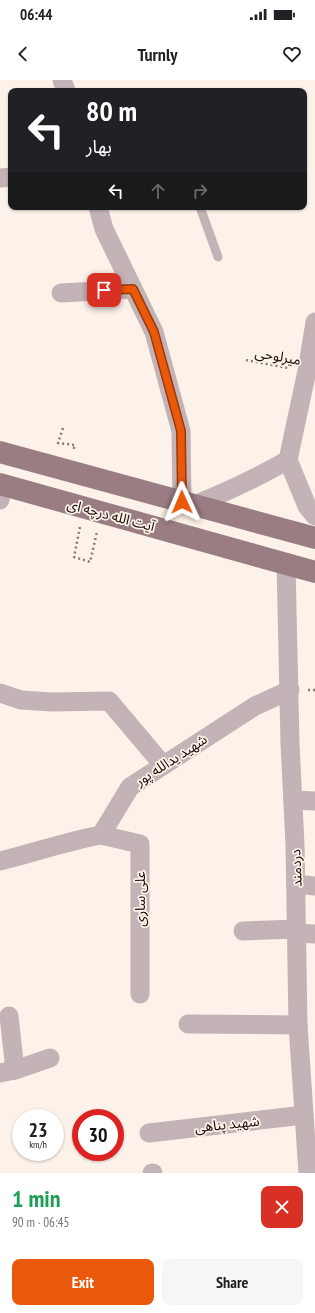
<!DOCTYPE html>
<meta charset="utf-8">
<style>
:root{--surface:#fff;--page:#f6f6f6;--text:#202124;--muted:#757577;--accent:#ea580c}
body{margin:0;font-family:"PT Sans Narrow","Noto Sans Arabic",sans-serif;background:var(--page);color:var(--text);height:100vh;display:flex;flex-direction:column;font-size:15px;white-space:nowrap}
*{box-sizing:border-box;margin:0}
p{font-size:13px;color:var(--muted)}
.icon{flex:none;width:22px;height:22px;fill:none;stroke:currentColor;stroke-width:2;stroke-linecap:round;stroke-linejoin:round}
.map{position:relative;height:1093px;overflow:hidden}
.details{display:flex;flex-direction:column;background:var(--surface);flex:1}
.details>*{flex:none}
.banner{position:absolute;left:8px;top:8px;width:299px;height:122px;border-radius:8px;box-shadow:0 1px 3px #0004;background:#202124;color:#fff;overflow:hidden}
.speed{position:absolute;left:12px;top:1029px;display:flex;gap:8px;font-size:20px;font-weight:700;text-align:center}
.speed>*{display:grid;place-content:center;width:52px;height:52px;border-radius:50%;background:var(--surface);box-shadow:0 1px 3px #0004;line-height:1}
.speed small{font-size:10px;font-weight:400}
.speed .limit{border:6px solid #d22;background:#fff;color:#111}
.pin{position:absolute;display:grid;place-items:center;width:34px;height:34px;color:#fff;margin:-17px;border-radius:8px;box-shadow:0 2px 6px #0006}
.me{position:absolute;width:44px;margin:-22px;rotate:359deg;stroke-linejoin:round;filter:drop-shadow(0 0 3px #0008)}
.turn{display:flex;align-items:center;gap:14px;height:84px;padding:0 12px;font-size:18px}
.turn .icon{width:52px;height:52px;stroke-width:2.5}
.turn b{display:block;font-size:28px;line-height:34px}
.lanes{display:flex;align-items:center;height:38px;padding:0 12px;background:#0003;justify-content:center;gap:20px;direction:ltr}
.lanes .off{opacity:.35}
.round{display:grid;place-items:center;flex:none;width:42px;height:42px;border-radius:8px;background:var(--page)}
.head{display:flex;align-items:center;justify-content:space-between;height:68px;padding:0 12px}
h1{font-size:24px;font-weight:600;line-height:30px;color:#1e9e55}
.primary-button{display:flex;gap:8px;margin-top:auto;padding:8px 12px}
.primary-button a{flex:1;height:46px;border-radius:8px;background:var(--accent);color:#fff;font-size:16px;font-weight:600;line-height:46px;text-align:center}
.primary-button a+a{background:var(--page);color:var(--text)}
.status{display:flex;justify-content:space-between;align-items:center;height:28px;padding:0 20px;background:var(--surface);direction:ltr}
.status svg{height:11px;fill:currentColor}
header{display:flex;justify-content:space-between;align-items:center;height:52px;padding:0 12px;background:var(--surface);font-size:18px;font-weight:600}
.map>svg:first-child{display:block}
</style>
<div class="status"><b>06:44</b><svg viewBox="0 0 49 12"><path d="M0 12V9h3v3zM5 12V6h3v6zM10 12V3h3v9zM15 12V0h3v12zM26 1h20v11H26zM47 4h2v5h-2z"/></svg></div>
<header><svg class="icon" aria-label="back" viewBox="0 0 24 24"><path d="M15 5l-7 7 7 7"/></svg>Turnly<svg class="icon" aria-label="heart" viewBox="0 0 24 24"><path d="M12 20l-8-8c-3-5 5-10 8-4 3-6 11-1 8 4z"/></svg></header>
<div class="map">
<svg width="315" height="1093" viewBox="0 0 315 1093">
<rect width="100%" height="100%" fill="#fcf2e9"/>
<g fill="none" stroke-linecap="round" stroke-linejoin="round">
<g stroke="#857c73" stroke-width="2.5" stroke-dasharray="2 3" stroke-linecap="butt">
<path d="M246 280 288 288"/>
<path d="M63 348 58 363 75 365 73 371"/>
<path d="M80 447 74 477 90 482 97 452"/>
<path d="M308 610H315"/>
</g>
<path stroke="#c3b3b6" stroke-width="9" d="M200 127 218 177"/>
<g stroke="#c3b3b6" stroke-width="19">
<path d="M62 0 66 11"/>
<path d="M0 98 11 97"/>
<path d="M98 127 104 149 154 252 181 351 182 422"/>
<path d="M61 213 133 209"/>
<path d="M315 242 307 291 288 380 307 426 315 436"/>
<path d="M0 420 3 405"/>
<path d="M194 425C227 412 258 397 288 380"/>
<path d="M286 483 290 663 295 765 298 945 308 1093"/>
<path d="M0 613 21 620 52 622 109 621 163 685"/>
<path d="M293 720 315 721"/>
<path d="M101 755 140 764V914"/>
<path d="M0 781C34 773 67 761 101 755L130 707 255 626 290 610"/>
<path d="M296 804 315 806"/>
<path d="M243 851 297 849"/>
<path d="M297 853 315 854"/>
<path d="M9 936 15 990"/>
<path d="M188 944 298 945"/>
<path d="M0 993 15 990 50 978"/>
<path d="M149 1053 304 1035"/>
<path d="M152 1093H153"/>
</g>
<g stroke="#997d83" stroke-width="22">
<path d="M0 372 315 458"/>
<path d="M0 404 315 492"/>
</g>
</g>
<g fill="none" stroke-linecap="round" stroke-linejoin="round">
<g stroke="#983908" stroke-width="10">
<path id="route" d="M104 210 133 209 154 252 181 351 182 422"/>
</g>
<use href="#route" stroke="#ea580c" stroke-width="7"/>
</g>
<g text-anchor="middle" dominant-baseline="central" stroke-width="3.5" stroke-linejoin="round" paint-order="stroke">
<g font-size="14" fill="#160e06" stroke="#fcf2e9">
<text transform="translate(278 276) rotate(10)">میرلوحی</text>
<text transform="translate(111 435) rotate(15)">آیت الله درچه ای</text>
<text transform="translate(171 680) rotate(-33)">شهید یدالله پور</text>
<text transform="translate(296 788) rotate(-92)">دردمند</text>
<text transform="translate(140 819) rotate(-90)">علی ساری</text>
<text transform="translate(227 1044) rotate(-6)">شهید پناهی</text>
</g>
</g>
</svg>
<div class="speed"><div>23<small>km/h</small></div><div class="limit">30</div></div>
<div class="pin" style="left:104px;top:210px;background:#d93025"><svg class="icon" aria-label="arrive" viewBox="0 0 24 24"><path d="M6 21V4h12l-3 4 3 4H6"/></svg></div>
<svg class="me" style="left:182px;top:422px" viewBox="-20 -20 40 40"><path d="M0-17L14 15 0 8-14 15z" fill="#ea580c" stroke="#fff" stroke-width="4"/></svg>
<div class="banner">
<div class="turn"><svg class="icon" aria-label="left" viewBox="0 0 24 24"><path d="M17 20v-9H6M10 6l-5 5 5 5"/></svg><div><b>80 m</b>بهار</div></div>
<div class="lanes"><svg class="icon" aria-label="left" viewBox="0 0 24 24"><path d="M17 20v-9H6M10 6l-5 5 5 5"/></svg><svg class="icon off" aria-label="ahead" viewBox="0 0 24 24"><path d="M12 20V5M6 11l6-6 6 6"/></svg><svg class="icon off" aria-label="right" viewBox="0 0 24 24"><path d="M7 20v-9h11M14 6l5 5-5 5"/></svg></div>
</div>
</div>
<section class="details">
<div class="head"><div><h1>1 min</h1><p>90 m · 06:45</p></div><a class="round" style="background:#d93025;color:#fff"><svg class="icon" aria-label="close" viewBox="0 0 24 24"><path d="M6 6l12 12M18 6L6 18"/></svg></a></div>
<div class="primary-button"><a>Exit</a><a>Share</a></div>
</section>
